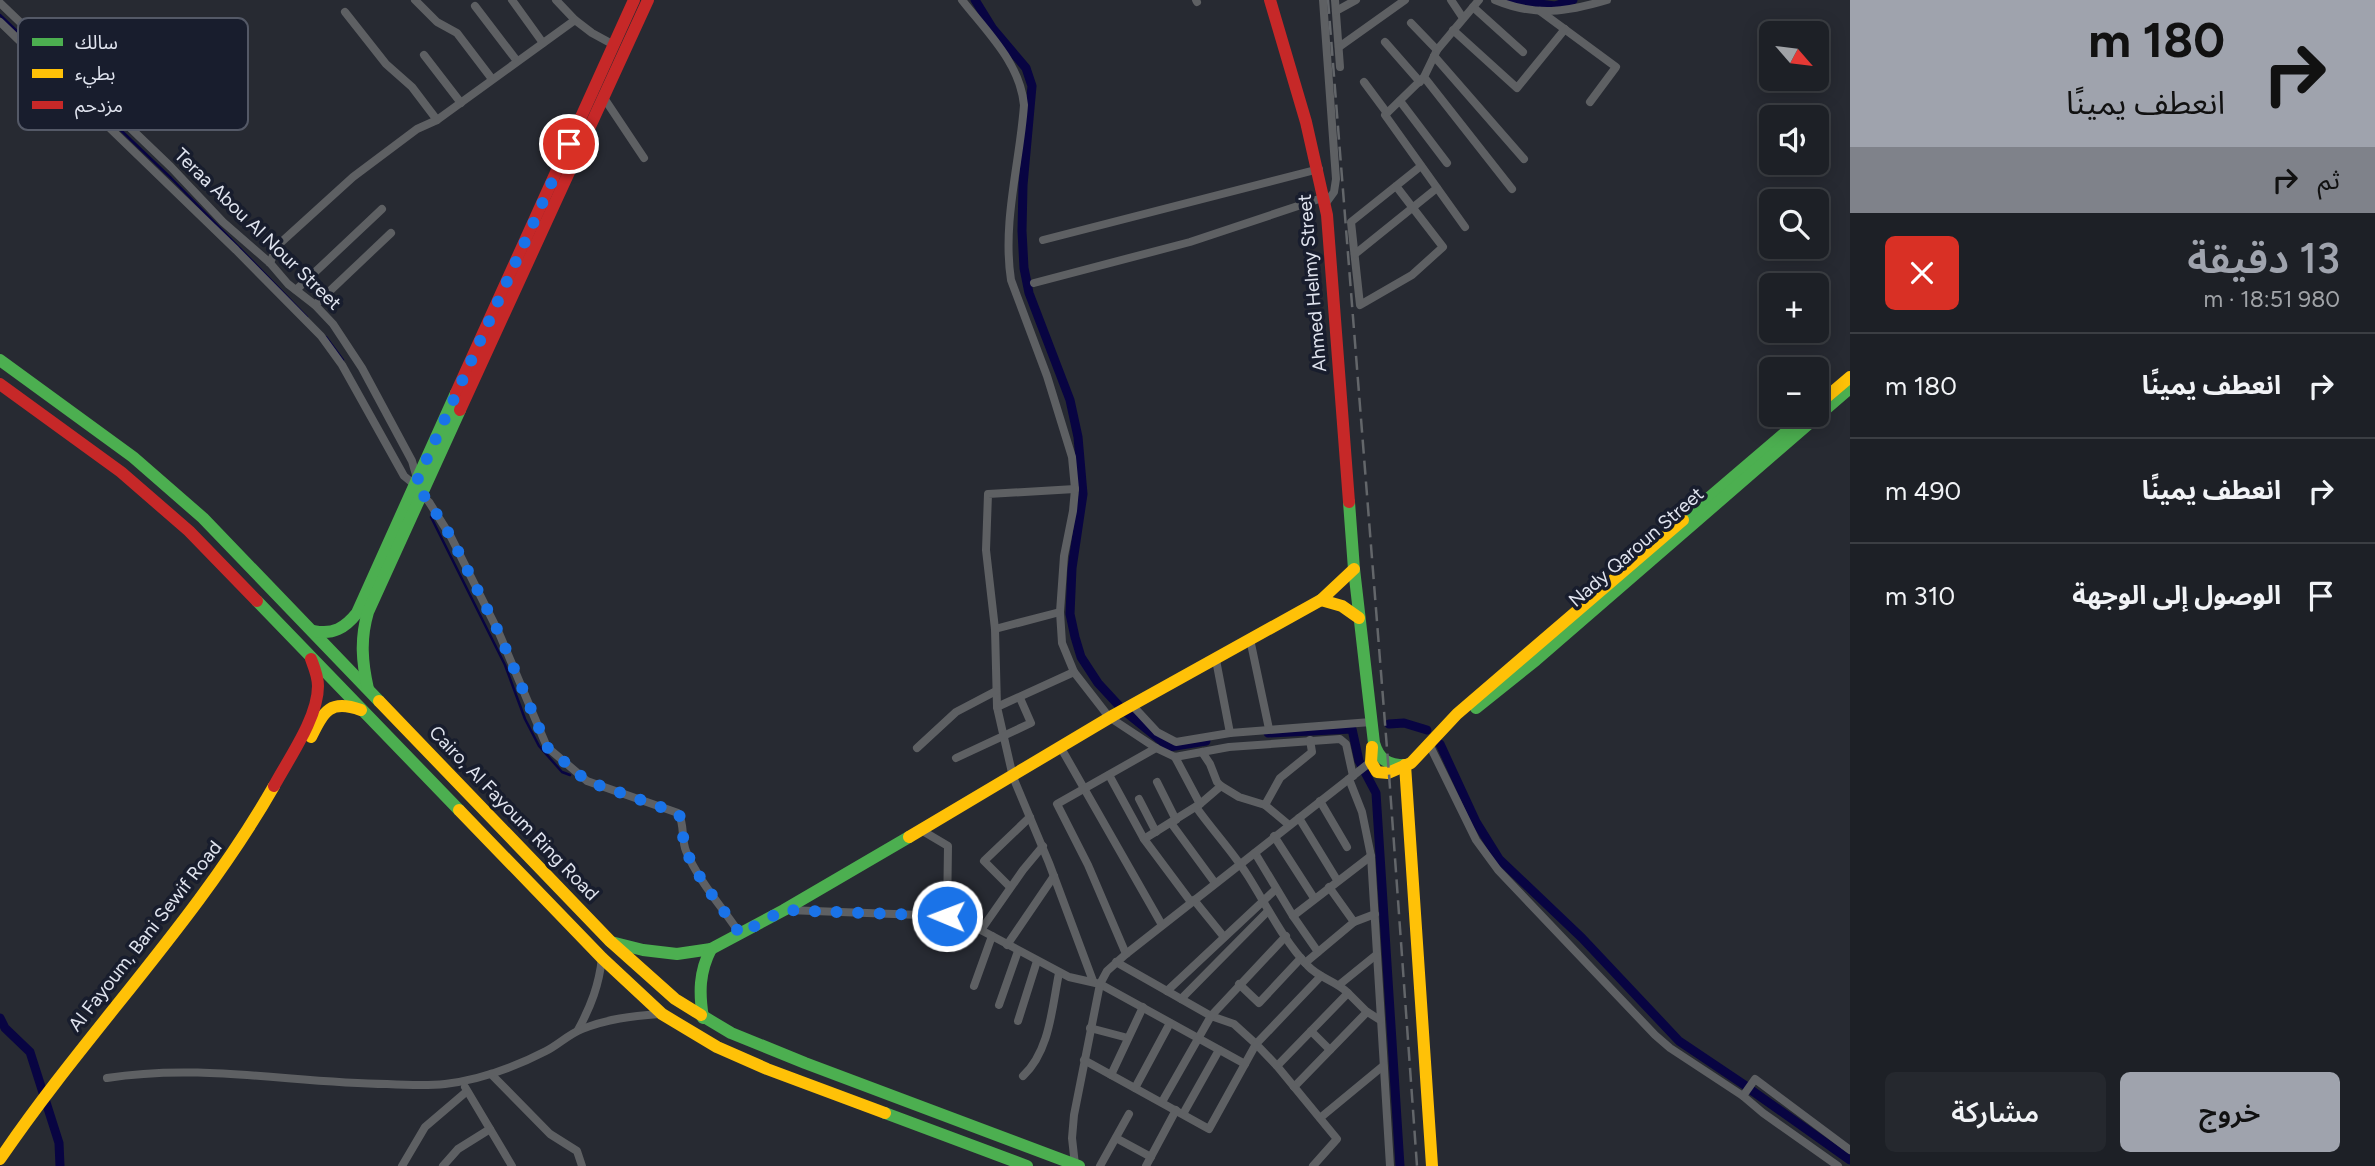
<!DOCTYPE html>
<html lang="ar">
<meta charset="utf-8">
<style>
:root{--surface:#1d2026;--page:#25282e;--text:#f1f3f6;--muted:#a0a3a7;--line:#3b3e43;--accent:#9fa3ad}
body{margin:0;font-family:Figtree,"Noto Sans Arabic",sans-serif;background:var(--page);color:var(--text);direction:rtl;height:100vh;display:flex;flex-direction:column;font-size:26px;white-space:nowrap}
*{box-sizing:border-box;margin:0}
p{font-size:23px;color:var(--muted)}
.icon{flex:none;width:38px;height:38px;fill:none;stroke:currentColor;stroke-width:2;stroke-linecap:round;stroke-linejoin:round}
.map{position:relative;flex:1;overflow:hidden;direction:ltr}
.sheet{display:flex;flex-direction:column;background:var(--surface);width:525px}
.sheet>*{flex:none}
.banner{background:#9fa3ad;color:#111;overflow:hidden}
.needle{width:46px;rotate:118deg}
.controls{position:absolute;left:1759px;top:21px;display:grid;gap:14px}
.controls a{display:grid;place-items:center;width:70px;height:70px;border-radius:10px;background:var(--surface);box-shadow:0 4px 18px #0003,0 0 0 2px var(--line);font-size:35px}
.pin{position:absolute;display:grid;place-items:center;width:60px;height:60px;color:#fff;margin:-30px;border:4px solid #fff;border-radius:50%;box-shadow:0 2px 7px #0007}
.me{position:absolute;width:77px;margin:-38px;rotate:271deg;stroke-linejoin:round;filter:drop-shadow(0 0 5px #0008)}
.turn{display:flex;align-items:center;gap:24px;height:147px;padding:0 35px;font-size:32px}
.turn .icon{width:91px;height:91px;stroke-width:2.5}
.turn b{display:block;font-size:49px;line-height:60px}
.then{display:flex;align-items:center;height:66px;padding:0 35px;background:#0003;gap:14px;font-size:26px}
.round{display:grid;place-items:center;flex:none;width:74px;height:74px;border-radius:10px;background:var(--page)}
.overview{display:flex;align-items:center;justify-content:space-between;height:119px;padding:0 35px}
h1{font-size:42px;font-weight:600;line-height:52px;color:var(--accent)}
.button{display:flex;gap:14px;margin-top:auto;padding:14px 35px}
.button a{flex:1;height:80px;border-radius:10px;background:var(--accent);color:#111;font-size:28px;font-weight:600;line-height:80px;text-align:center}
.button a+a{background:var(--page);color:var(--text)}
ul{padding:0;list-style:none}
li{display:flex;align-items:center;gap:21px;height:105px;padding:0 35px;border-top:2px solid var(--line)}
li div{flex:1}
li b{display:block;font-size:26px}
li em{font-style:normal}
main{display:flex;flex:1;min-height:0}
.map>svg:first-child{display:block}
</style>
<main>
<section class="sheet">
<div class="banner">
<div class="turn"><svg class="icon" aria-label="right" viewBox="0 0 24 24"><path d="M7 20v-9h11M14 6l5 5-5 5"/></svg><div><b>180 m</b>انعطف يمينًا</div></div>
<div class="then">ثم<svg class="icon" aria-label="right" viewBox="0 0 24 24"><path d="M7 20v-9h11M14 6l5 5-5 5"/></svg></div>
</div>
<div class="overview"><div><h1>13 دقيقة</h1><p>980 m · 18:51</p></div><a class="round" style="background:#d93025;color:#fff"><svg class="icon" aria-label="close" viewBox="0 0 24 24"><path d="M6 6l12 12M18 6L6 18"/></svg></a></div>
<ul>
<li><svg class="icon" aria-label="right" viewBox="0 0 24 24"><path d="M7 20v-9h11M14 6l5 5-5 5"/></svg><div><b>انعطف يمينًا</b></div><em>180 m</em></li>
<li><svg class="icon" aria-label="right" viewBox="0 0 24 24"><path d="M7 20v-9h11M14 6l5 5-5 5"/></svg><div><b>انعطف يمينًا</b></div><em>490 m</em></li>
<li><svg class="icon" aria-label="arrive" viewBox="0 0 24 24"><path d="M6 21V4h12l-3 4 3 4H6"/></svg><div><b>الوصول إلى الوجهة</b></div><em>310 m</em></li>
</ul>
<div class="button"><a>خروج</a><a>مشاركة</a></div>
</section>
<div class="map">
<svg width="1850" height="1166" viewBox="0 0 1850 1166">
<rect width="100%" height="100%" fill="#272a32"/>
<g fill="none" stroke-linecap="round" stroke-linejoin="round">
<g stroke="#080442" stroke-width="2.5">
<path d="M0 15 171 178 307 317"/>
<path d="M326 337 343 360"/>
<path d="M431 517 505 665 525 719 539 746 562 772 570 775"/>
</g>
<g stroke="#080442" stroke-width="9">
<path d="M975 0 993 29 1026 68 1032 86 1023 185 1022 231 1024 268 1029 293 1070 400 1078 437 1083 494 1072 568 1070 614 1075 637 1081 657 1098 683 1122 709 1169 747 1206 741"/>
<path d="M1509 0 1555 6 1573 0"/>
<path d="M1389 724 1404 723 1427 730"/>
<path d="M1268 733 1352 729 1359 761 1376 793 1400 1166"/>
<path d="M1440 744 1476 822 1499 859 1582 938 1679 1041 1746 1086"/>
<path d="M0 1018 5 1028 30 1052 59 1143 60 1166"/>
<path d="M1751 1090 1850 1160"/>
</g>
<g stroke="#5e6063" stroke-width="8">
<path d="M415 0 437 22 457 33 492 79"/>
<path d="M512 0 543 43"/>
<path d="M556 0 575 20"/>
<path d="M962 0C987 32 1020 63 1024 105 1020 162 1002 222 1011 280L1047 376 1072 457 1075 489 1073 511 1064 556 1060 612 1062 643 1074 672 997 707 1013 777 1049 863 1093 981"/>
<path d="M1196 0 1197 2"/>
<path d="M1323 0 1336 179 1334 192 1326 203"/>
<path d="M1335 0 1340 67"/>
<path d="M1451 0 1463 18"/>
<path d="M1479 0 1437 50 1424 77 1512 189"/>
<path d="M1495 0C1536 17 1567 12 1607 0"/>
<path d="M0 3 171 167 223 222 270 263 288 284 315 305 333 324 362 368 412 461 416 475 415 485 404 476 342 365 321 336 236 250 0 22"/>
<path d="M475 6 517 61"/>
<path d="M1473 7 1523 52"/>
<path d="M1336 11 1356 0"/>
<path d="M1540 11 1616 67 1590 102"/>
<path d="M345 12 386 64 412 87 437 120"/>
<path d="M1411 23 1437 50"/>
<path d="M1453 30 1517 88 1565 29"/>
<path d="M1385 42 1420 82"/>
<path d="M1339 47 1405 0"/>
<path d="M424 55 461 103"/>
<path d="M1434 56 1524 159"/>
<path d="M1424 77 1385 115 1465 227"/>
<path d="M1364 82 1387 113"/>
<path d="M604 98 644 158"/>
<path d="M1400 101 1447 163"/>
<path d="M1396 186 1443 247 1412 275 1360 305 1351 222 1421 166"/>
<path d="M1043 240 1319 169"/>
<path d="M1355 254 1437 188"/>
<path d="M270 263 277 246 353 177 417 129 437 120 575 20 592 33 614 45"/>
<path d="M1034 283 1190 242 1325 197"/>
<path d="M296 290 382 209"/>
<path d="M315 305 391 233"/>
<path d="M422 495 429 502 451 537 499 633 547 747 587 781 678 813C685 824 681 839 686 851 698 880 722 907 740 934"/>
<path d="M995 629 1060 612"/>
<path d="M1250 639 1269 729"/>
<path d="M1216 660 1230 733"/>
<path d="M1074 672 1109 717 1156 748 1175 757 1229 747 1340 739 1346 744 1353 776"/>
<path d="M1132 705 1157 732 1176 742 1230 733 1371 722"/>
<path d="M997 707 995 629 986 550 988 494 1075 489"/>
<path d="M1430 746 1476 840 1498 870 1655 1035 1670 1048 1743 1096 1763 1113 1838 1166"/>
<path d="M917 748 956 712 996 691"/>
<path d="M1061 748 1162 925"/>
<path d="M1175 757 1200 804"/>
<path d="M956 758 1031 723 1020 698"/>
<path d="M1109 775 1144 839 1191 902"/>
<path d="M1349 779 1362 812 1371 856 1390 1166"/>
<path d="M1157 782 1176 820"/>
<path d="M1221 786 1239 797 1265 805"/>
<path d="M1139 799 1156 832"/>
<path d="M1320 801 1347 847"/>
<path d="M1196 807C1213 831 1233 852 1248 876 1267 906 1283 940 1308 966 1319 978 1336 981 1348 993L1277 1066"/>
<path d="M1299 818 1337 880"/>
<path d="M1171 823 1215 883"/>
<path d="M1289 825 1265 805 1280 778 1312 752 1310 740"/>
<path d="M921 830 948 846 947 916"/>
<path d="M1274 836 1314 898"/>
<path d="M1144 839 1200 804 1221 786 1217 782 1210 764 1202 752"/>
<path d="M1255 853 1293 916 1318 952"/>
<path d="M1010 887 984 861 1030 817"/>
<path d="M1329 887 1354 922"/>
<path d="M1194 900 1224 937"/>
<path d="M787 910 947 916 962 920 1069 977 1100 984 1245 1064"/>
<path d="M1293 916 1371 856"/>
<path d="M981 930 1023 870 1043 846"/>
<path d="M1007 945 1054 876"/>
<path d="M1126 954 1088 865 1057 804 1156 748"/>
<path d="M1305 963 1354 922 1375 914"/>
<path d="M1239 984 1259 1003 1301 958"/>
<path d="M1339 985 1376 955"/>
<path d="M974 986 992 936"/>
<path d="M1167 991 1276 889"/>
<path d="M1348 993 1366 1011 1380 1020"/>
<path d="M1181 999 1268 911"/>
<path d="M999 1005 1018 951"/>
<path d="M1018 1021 1037 961"/>
<path d="M1090 1028 1128 1038"/>
<path d="M578 1030C591 1006 599 985 602 958"/>
<path d="M1311 1031 1330 1050"/>
<path d="M1084 1060 1209 1129 1256 1044 1234 1024 1211 1016 1116 962"/>
<path d="M491 1074 550 1134 577 1151 582 1166"/>
<path d="M1111 1075 1143 1007"/>
<path d="M1023 1076C1050 1051 1052 1007 1059 973"/>
<path d="M107 1078C201 1063 293 1083 387 1084 406 1085 426 1086 445 1084 480 1080 515 1067 546 1051 558 1045 569 1034 582 1029 607 1019 632 1016 659 1014"/>
<path d="M465 1087 512 1166"/>
<path d="M1294 1087 1367 1012"/>
<path d="M1135 1088 1170 1023"/>
<path d="M1743 1096 1755 1079 1850 1150"/>
<path d="M1162 1102 1211 1016 1286 936"/>
<path d="M1183 1114 1219 1050"/>
<path d="M1320 1118 1383 1066"/>
<path d="M1116 1138 1151 1157"/>
<path d="M1075 1165 1072 1138 1074 1115 1100 984 1107 971 1126 954 1373 760"/>
<path d="M402 1166 425 1127 466 1092"/>
<path d="M443 1166 458 1149 490 1129"/>
<path d="M1100 1166 1129 1114"/>
<path d="M1146 1166 1176 1110"/>
<path d="M1313 1166 1337 1139 1277 1066 1256 1044 1321 976"/>
</g>
<g stroke="#4caf50" stroke-width="12">
<path d="M0 360 133 457 203 518 379 701"/>
<path d="M1349 502 1354 569 1374 743C1379 760 1388 765 1405 765"/>
<path d="M1683 520 1806 415"/>
<path d="M257 601 459 810"/>
<path d="M314 631C333 635 345 628 357 613L456 393"/>
<path d="M368 689C362 662 360 639 368 612L460 410"/>
<path d="M1476 708 1536 660 1850 388"/>
<path d="M611 942 643 950 677 954 711 949 784 910 909 837"/>
<path d="M701 1015 731 1033 805 1063 1079 1166"/>
<path d="M703 1018C699 993 699 972 711 949"/>
<path d="M885 1113 1027 1166"/>
</g>
<g stroke="#ffc107" stroke-width="12">
<path d="M1816 406 1850 377"/>
<path d="M1321 600 1342 606 1359 618"/>
<path d="M379 701 610 941 675 999 701 1015"/>
<path d="M311 737C324 711 330 699 361 710"/>
<path d="M1372 747 1371 762 1377 772 1388 773 1411 763 1457 714 1683 520"/>
<path d="M1405 765 1432 1166"/>
<path d="M459 810 602 958 662 1014 717 1047 767 1069 885 1113"/>
<path d="M909 837 1114 715 1321 600 1354 569"/>
<path d="M0 1159C87 1031 197 921 274 786"/>
</g>
<g stroke="#c62828" stroke-width="12">
<path d="M1270 0 1306 122 1327 215 1349 502"/>
<path d="M0 384 121 472 189 531 257 601"/>
<path d="M456 393 634 0"/>
<path d="M460 410 648 0"/>
<path d="M274 786C289 758 318 718 318 686 318 676 314 667 311 659"/>
</g>
<path stroke="#63666a" stroke-width="2.5" stroke-dasharray="14 7" stroke-linecap="butt" d="M1328 0 1389 774 1417 1166"/>
</g>
<g fill="none" stroke-linecap="round" stroke-linejoin="round">
<path stroke="#1a73e8" stroke-width="12" stroke-dasharray="0 21.6" d="M569 144 415 485 429 502 451 537 499 633 547 747 587 781 678 813C685 824 681 839 686 850 698 880 722 907 740 934L784 910 947 916"/>
</g>
<g text-anchor="middle" dominant-baseline="central" stroke-width="7" stroke-linejoin="round" paint-order="stroke">
<g font-size="19" fill="#e0e4ef" stroke="#181d2d">
<text transform="translate(258 229) rotate(44)">Teraa Abou Al Nour Street</text>
<text transform="translate(1312 283) rotate(-95)">Ahmed Helmy Street</text>
<text transform="translate(1636 547) rotate(-41)">Nady Qaroun Street</text>
<text transform="translate(514 813) rotate(46)">Cairo, Al Fayoum Ring Road</text>
<text transform="translate(145 936) rotate(-52)">Al Fayoum, Bani Sewif Road</text>
</g>
</g>
<rect x="18" y="18" width="230" height="112" rx="10" fill="#181d2d" stroke="#545967" stroke-width="2"/>
<rect x="32" y="38" width="31" height="8" fill="#4caf50"/>
<rect x="32" y="69" width="31" height="9" fill="#ffc107"/>
<rect x="32" y="101" width="31" height="8" fill="#c62828"/>
<g font-size="19" fill="#e0e4ef">
<text x="75" y="49">سالك</text>
<text x="75" y="80">بطيء</text>
<text x="75" y="112">مزدحم</text>
</g>
</svg>
<div class="controls">
<a><svg class="needle" viewBox="-14 -14 28 28"><path d="M0-13l5 13h-10z" fill="#e53935"/><path d="M0 13l5-13h-10z" fill="#a0a3a7"/></svg></a>
<a><svg class="icon" aria-label="sound" viewBox="0 0 24 24"><path d="M4 9h4l5-4v14l-5-4H4zM17 9q2 3 0 6"/></svg></a>
<a><svg class="icon" aria-label="search" viewBox="0 0 24 24"><circle cx="10" cy="10" r="6"/><path d="M15 15l6 6"/></svg></a>
<a>+</a>
<a>−</a>
</div>
<div class="pin" style="left:569px;top:144px;background:#d93025"><svg class="icon" aria-label="arrive" viewBox="0 0 24 24"><path d="M6 21V4h12l-3 4 3 4H6"/></svg></div>
<svg class="me" style="left:947px;top:916px" viewBox="-20 -20 40 40"><circle r="17" fill="#1a73e8" stroke="#fff" stroke-width="3"/><path d="M0-11L8 9 0 5-8 9z" fill="#fff"/></svg>
</div>
</main>
